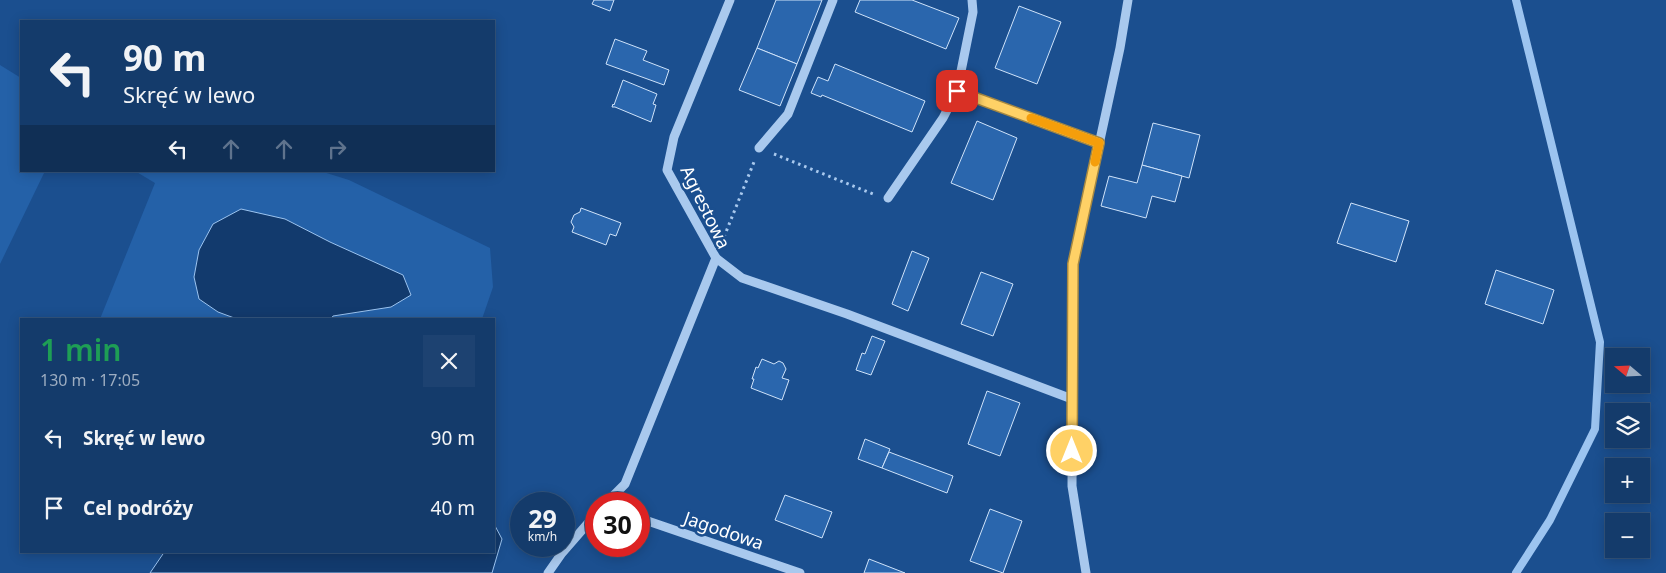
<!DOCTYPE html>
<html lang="pl">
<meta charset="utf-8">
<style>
:root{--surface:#143b6b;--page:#1d4271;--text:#f1f3f6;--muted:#9dadc1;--line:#33557e}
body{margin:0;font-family:"Noto Sans",sans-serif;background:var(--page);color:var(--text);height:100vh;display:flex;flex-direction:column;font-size:19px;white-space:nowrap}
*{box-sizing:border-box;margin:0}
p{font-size:16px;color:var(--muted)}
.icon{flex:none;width:28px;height:28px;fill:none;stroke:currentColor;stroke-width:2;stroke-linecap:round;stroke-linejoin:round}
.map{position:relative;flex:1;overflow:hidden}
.drawer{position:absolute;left:20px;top:318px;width:475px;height:235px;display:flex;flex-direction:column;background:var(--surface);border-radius:0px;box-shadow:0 2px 12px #0003,0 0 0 1px var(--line)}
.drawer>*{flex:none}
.top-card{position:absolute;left:20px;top:20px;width:475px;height:152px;border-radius:0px;box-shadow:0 2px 12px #0003,0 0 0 1px var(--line);background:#143b6b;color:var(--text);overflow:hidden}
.needle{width:32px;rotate:289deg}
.controls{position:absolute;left:1605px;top:348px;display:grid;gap:10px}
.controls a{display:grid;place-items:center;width:45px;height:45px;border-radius:0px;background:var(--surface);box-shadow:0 2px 12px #0003,0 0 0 1px var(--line);font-size:25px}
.speed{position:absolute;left:510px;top:492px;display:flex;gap:10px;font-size:25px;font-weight:700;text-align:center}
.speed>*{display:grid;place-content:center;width:65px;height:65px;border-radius:50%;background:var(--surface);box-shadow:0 2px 12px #0003,0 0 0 1px var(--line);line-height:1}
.speed small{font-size:12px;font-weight:400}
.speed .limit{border:8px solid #d22;background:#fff;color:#111}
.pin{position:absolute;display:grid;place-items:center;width:42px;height:42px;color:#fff;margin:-21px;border-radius:10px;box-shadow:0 2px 8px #0006}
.me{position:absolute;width:55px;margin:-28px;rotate:0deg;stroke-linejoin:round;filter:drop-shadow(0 0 4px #0008)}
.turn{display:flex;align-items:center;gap:18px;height:105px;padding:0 20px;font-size:22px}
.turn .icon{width:65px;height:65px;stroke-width:2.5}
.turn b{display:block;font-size:35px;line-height:42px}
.lanes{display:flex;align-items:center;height:48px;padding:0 20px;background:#0003;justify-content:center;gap:25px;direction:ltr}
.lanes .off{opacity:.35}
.round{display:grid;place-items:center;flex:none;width:52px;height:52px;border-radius:0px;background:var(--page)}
.headline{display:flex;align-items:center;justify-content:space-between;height:85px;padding:0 20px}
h1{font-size:30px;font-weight:600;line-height:38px;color:#1e9e55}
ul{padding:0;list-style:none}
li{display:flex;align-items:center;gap:15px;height:70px;padding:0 20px}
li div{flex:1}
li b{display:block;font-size:19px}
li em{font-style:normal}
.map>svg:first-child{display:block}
</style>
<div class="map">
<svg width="1666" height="573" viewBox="0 0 1666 573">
<rect width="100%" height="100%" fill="#1b4f8f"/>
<g fill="#2461a8">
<path d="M0 65 21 78V171H45L0 264Z"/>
<path d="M135 171H320L349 180 490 248 493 287 482 319H331L332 316 391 307 411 294 402 275 330 242 285 219 218 312 237 319H100L155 183Z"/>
</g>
<g fill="#123a6d" stroke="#9cc4f0">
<path d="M241 209 285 219 330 242 403 275 411 295 391 307 333 316 331 319H237L218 312 199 299 194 277 199 250 213 224Z"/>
<path d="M494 524 502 539 492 573H150L165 551H494Z"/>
</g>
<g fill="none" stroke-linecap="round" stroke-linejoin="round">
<path stroke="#9cc4f0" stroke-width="8" d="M1516 0 1600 342 1595 429 1550 520 1516 573"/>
</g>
<g fill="#2a66ad" stroke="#cfe3fa">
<path d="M594 0H614L610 11 592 4Z"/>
<path d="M776 0H822L797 64 757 48Z"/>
<path d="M860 0H912L959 18 946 49 855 12Z"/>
<path d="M1019 6 1061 22 1037 84 995 68Z"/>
<path d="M615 39 647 51 643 60 669 70 664 85 606 64Z"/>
<path d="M757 48 797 64 780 106 739 90Z"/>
<path d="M835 64 925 101 912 132 822 95 821 97 811 93 818 77 828 81Z"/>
<path d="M623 80 657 94 653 104 656 105 651 122 615 107H612L613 104 614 105Z"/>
<path d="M977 121 1017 138 993 200 951 183Z"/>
<path d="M1153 123 1200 135 1189 178 1142 165Z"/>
<path d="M1142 165 1182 176 1175 202 1152 196 1146 218 1101 206 1109 176 1137 183Z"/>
<path d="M1351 203 1409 221 1396 262 1337 243Z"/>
<path d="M581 208 621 223 616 236 610 234 606 245 572 232 574 227 571 222 574 215 580 212Z"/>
<path d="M912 251 929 258 908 311 892 304Z"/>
<path d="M1496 270 1554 290 1543 324 1485 304Z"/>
<path d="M981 272 1013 284 993 336 961 324Z"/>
<path d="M872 336 885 341 871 375 856 370 862 353 865 354Z"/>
<path d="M762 359 774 364 779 361 783 363 786 369 782 378 789 380 782 400 751 388 754 379H752L756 367 758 368Z"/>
<path d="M987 391 1020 403 1000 456 968 444Z"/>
<path d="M865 439 890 449 882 468 858 459Z"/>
<path d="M889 452 953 476 947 493 882 468Z"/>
<path d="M785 495 832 512 822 538 775 520Z"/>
<path d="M990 509 1022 521 1003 573 970 561Z"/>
<path d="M869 559 905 573H864Z"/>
</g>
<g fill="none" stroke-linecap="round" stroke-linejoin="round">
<g stroke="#a9c9ee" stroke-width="3" stroke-dasharray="2.5 4" stroke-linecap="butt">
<path d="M774 154 873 194"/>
<path d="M724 237 754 162"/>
</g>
<g stroke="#a9c9ee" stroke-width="9">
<path d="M730 0 674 137 667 170 716 258 742 278 847 314 1072 399"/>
<path d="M957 91 973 12 972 0"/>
<path d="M759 148 788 114 833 0"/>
<path d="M888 198 943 118 957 91 1099 143"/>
<path d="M605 504 625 484 716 258"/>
<path d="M639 518 800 573"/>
<path d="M548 573 562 553 596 514"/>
<path d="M1086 573 1072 486 1073 264 1120 48 1128 0"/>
</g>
</g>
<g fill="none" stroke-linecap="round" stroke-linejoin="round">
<g stroke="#a68842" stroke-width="12">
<path id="route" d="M957 91 1099 143 1073 264 1072 451"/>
</g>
<use href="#route" stroke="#ffd166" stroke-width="9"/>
<path stroke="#f59e0b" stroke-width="9" d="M1031 118 1099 143 1095 162"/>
</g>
<g text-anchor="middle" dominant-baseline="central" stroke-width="5" stroke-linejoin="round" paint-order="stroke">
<g font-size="18" fill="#fff" stroke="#1b4f8f">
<text transform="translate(706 207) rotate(64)">Agrestowa</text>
<text transform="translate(724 530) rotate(19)">Jagodowa</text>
</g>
</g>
</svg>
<div class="controls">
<a><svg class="needle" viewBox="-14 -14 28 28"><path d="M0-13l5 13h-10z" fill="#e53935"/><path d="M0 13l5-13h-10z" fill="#9dadc1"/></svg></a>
<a><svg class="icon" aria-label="layers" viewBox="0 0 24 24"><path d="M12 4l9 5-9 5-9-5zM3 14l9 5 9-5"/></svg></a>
<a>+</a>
<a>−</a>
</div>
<div class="speed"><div>29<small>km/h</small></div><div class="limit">30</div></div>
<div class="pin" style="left:957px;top:91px;background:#d93025"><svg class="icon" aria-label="arrive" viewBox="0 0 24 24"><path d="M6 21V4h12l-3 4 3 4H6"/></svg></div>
<svg class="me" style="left:1072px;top:451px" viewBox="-20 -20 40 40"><circle r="17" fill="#ffd166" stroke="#fff" stroke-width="3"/><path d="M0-11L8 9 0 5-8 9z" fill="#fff"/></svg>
<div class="top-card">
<div class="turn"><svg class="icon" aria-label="left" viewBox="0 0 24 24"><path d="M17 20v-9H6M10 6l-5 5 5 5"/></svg><div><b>90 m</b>Skręć w lewo</div></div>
<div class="lanes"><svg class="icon" aria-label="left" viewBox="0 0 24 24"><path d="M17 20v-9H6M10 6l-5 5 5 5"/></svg><svg class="icon off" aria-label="ahead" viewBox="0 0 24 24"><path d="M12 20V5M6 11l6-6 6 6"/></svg><svg class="icon off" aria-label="ahead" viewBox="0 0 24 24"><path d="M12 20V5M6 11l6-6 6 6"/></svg><svg class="icon off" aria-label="right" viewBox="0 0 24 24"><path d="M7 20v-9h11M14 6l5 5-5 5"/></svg></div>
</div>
<section class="drawer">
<div class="headline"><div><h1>1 min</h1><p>130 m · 17:05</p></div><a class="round"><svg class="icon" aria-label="close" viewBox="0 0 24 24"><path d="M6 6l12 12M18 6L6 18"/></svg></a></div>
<ul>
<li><svg class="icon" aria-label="left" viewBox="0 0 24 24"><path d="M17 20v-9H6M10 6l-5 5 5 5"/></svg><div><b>Skręć w lewo</b></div><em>90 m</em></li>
<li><svg class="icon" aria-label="arrive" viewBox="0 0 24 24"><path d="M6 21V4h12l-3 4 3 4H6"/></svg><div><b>Cel podróży</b></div><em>40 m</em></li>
</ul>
</section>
</div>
